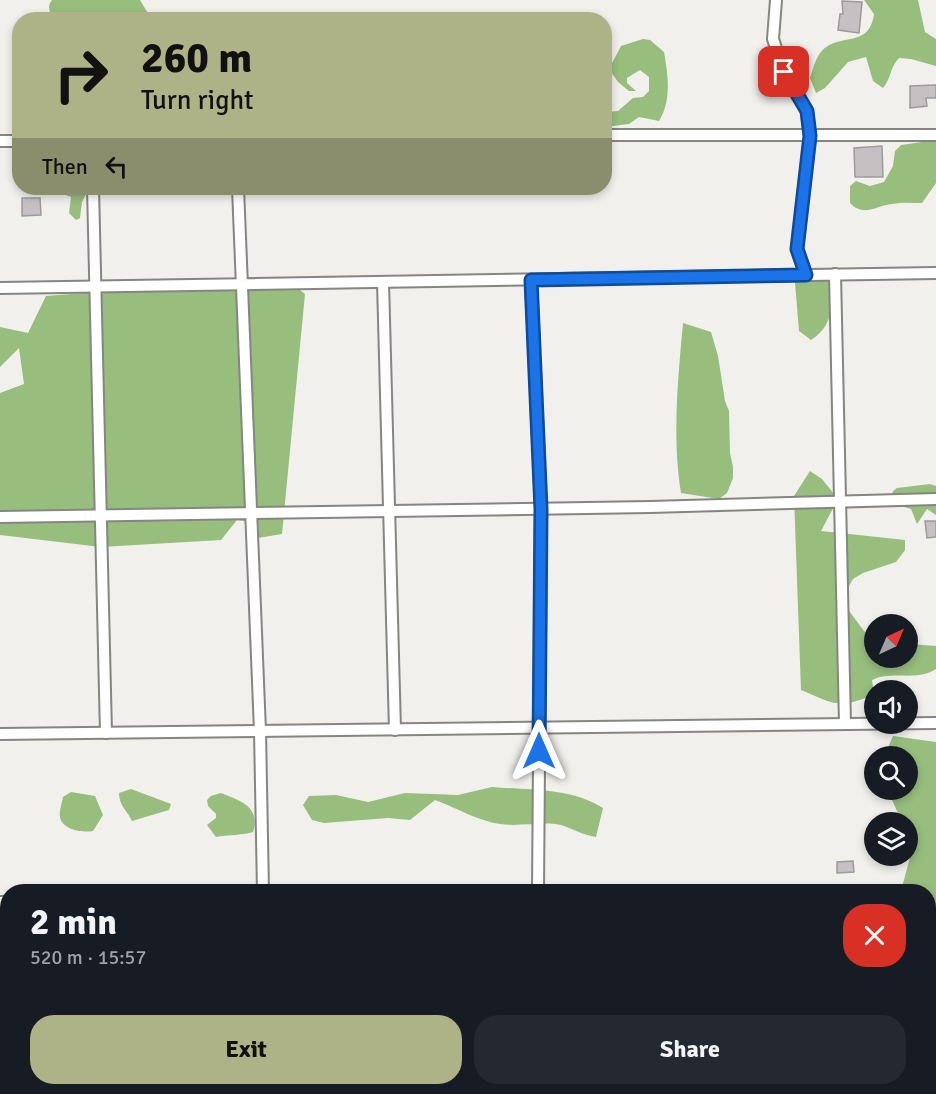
<!DOCTYPE html>
<meta charset="utf-8">
<style>
:root{--surface:#171b24;--page:#242831;--text:#f1f3f6;--muted:#9ea1a6;--accent:#aeb287}
body{margin:0;font-family:Signika,sans-serif;background:var(--page);color:var(--text);height:100vh;display:flex;flex-direction:column;font-size:22px;white-space:nowrap}
*{box-sizing:border-box;margin:0}
p{font-size:20px;color:var(--muted)}
.icon{flex:none;width:33px;height:33px;fill:none;stroke:currentColor;stroke-width:2;stroke-linecap:round;stroke-linejoin:round}
.map{position:relative;flex:1;overflow:hidden}
.side{position:absolute;left:0px;top:884px;width:936px;height:212px;display:flex;flex-direction:column;background:var(--surface);border-radius:24px 24px 0 0;box-shadow:0 3px 9px #0003}
.side>*{flex:none}
.top-card{position:absolute;left:12px;top:12px;width:600px;height:183px;border-radius:24px;box-shadow:0 3px 9px #0003;background:#aeb287;color:#111;overflow:hidden}
.needle{width:39px;rotate:44deg}
.buttons{position:absolute;left:864px;top:614px;display:grid;gap:12px}
.buttons a{display:grid;place-items:center;width:54px;height:54px;border-radius:50%;background:var(--surface);box-shadow:0 3px 9px #0003;font-size:30px}
.pin{position:absolute;display:grid;place-items:center;width:51px;height:51px;color:#fff;margin:-26px;border-radius:12px;box-shadow:0 3px 9px #0006}
.me{position:absolute;width:66px;margin:-33px;rotate:0deg;stroke-linejoin:round;filter:drop-shadow(0 0 4px #0008)}
.turn{display:flex;align-items:center;gap:21px;height:126px;padding:0 30px;font-size:27px}
.turn .icon{width:78px;height:78px;stroke-width:2.5}
.turn b{display:block;font-size:42px;line-height:51px}
.then{display:flex;align-items:center;height:57px;padding:0 30px;background:#0003;gap:12px;font-size:22px}
.round{display:grid;place-items:center;flex:none;width:63px;height:63px;border-radius:24px;background:var(--page)}
.head{display:flex;align-items:center;justify-content:space-between;height:102px;padding:0 30px}
h1{font-size:36px;font-weight:700;line-height:45px}
.button{display:flex;gap:12px;margin-top:auto;padding:12px 30px}
.button a{flex:1;height:69px;border-radius:24px;background:var(--accent);color:#111;font-size:24px;font-weight:700;line-height:69px;text-align:center}
.button a+a{background:var(--page);color:var(--text)}
.map>svg:first-child{display:block}
</style>
<div class="map">
<svg width="936" height="1094" viewBox="0 0 936 1094">
<rect width="100%" height="100%" fill="#f1f0ec"/>
<g fill="#97be7d">
<path d="M52 0H140L149 15 148 19H55C50 14 46 7 52 0Z"/>
<path d="M864 0H918L925 32 936 39V66L911 59 899 58C890 67 891 79 883 88L873 81 866 57 848 62 825 88 816 93 810 78C813 69 815 59 821 52 839 31 869 50 874 14Z"/>
<path d="M643 39 650 40 664 52C668 75 672 100 659 121L639 117 629 124 605 127V112L618 111 633 98 643 97 649 91V77L640 70 627 78V83L636 91H629L618 82 609 69 621 46Z"/>
<path d="M936 140V183L922 203C912 203 902 202 892 204 877 205 864 218 850 203V186L856 181 870 186 884 182 893 166 895 151 901 145Z"/>
<path d="M67 188H89L82 202 80 218 76 220 69 213 71 197 58 192Z"/>
<path d="M831 270C833 297 837 323 811 340L799 331 794 271Z"/>
<path d="M284 277 305 294 282 534 258 538 250 522 237 520 221 540 101 547 0 535V393L24 384 19 348 0 367V327L28 333 46 296Z"/>
<path d="M683 323 711 332 718 356 725 401 729 411 730 453 733 467V478L727 493 719 499 681 493C672 437 678 378 683 323Z"/>
<path d="M810 471 822 479 838 499 821 531 905 540V550L896 562 863 573 853 579 841 600 864 631 874 638V657H908V644L936 646V669C916 682 893 670 872 680L874 695C837 709 837 705 801 690L794 496Z"/>
<path d="M930 484 936 486V515L927 509 917 524 911 509 890 503 893 491 897 488Z"/>
<path d="M893 736 936 742V913L929 934 928 891H901L913 846 908 833V822H902L887 789H908V756H884Z"/>
<path d="M492 787C529 790 572 788 603 808L596 837C583 835 573 829 561 825 542 821 520 827 500 824 478 821 457 808 435 800L410 820 388 818 324 823 312 820 303 805 309 796 336 795 368 802 405 793 458 795Z"/>
<path d="M131 789 171 804 169 810 132 821C127 810 119 806 119 793Z"/>
<path d="M71 792 95 796 103 815 93 831C83 833 62 830 60 817 59 811 62 803 63 797Z"/>
<path d="M221 793C241 801 261 807 253 832 245 835 227 835 216 837L207 825 216 818V814L208 806 207 800 211 796Z"/>
<path d="M929 987H936V1094H855L851 1088H928Z"/>
<path d="M0 1062 7 1064 8 1088H95L110 1092 109 1094H0Z"/>
</g>
<g fill="#c5c1c3" stroke="#9e9a9c" stroke-width="1.5">
<path d="M842 1 862 2 859 33 838 30 840 14H843Z"/>
<path d="M936 85V98H926L927 106 910 108V86Z"/>
<path d="M882 146 883 177H855L854 148Z"/>
<path d="M22 198H40L41 215 22 216Z"/>
<path d="M925 521H936V537L927 538Z"/>
<path d="M853 861 854 872 837 873V862Z"/>
</g>
<g fill="none" stroke-linecap="round" stroke-linejoin="round">
<g stroke="#868582" stroke-width="14">
<g id="street">
<path d="M776 0 773 39 784 72 807 111 810 136 797 249 806 275"/>
<path d="M604 135H936"/>
<path d="M0 141H20"/>
<path d="M93 188 106 733"/>
<path d="M238 188 260 731 263 891"/>
<path d="M835 274 845 724"/>
<path d="M531 280 541 509 538 891"/>
<path d="M383 282 395 730"/>
<path d="M0 288 936 273"/>
<path d="M0 517 650 507 936 499"/>
<path d="M0 734 936 723"/>
<path d="M0 902H8"/>
<path d="M0 1041H8"/>
<path d="M269 1088V1094"/>
<path d="M546 1088V1094"/>
</g>
</g>
<use href="#street" stroke="#fff" stroke-width="10"/>
</g>
<g fill="none" stroke-linecap="round" stroke-linejoin="round">
<g stroke="#114b97" stroke-width="15">
<path id="route" d="M539 751 541 509 531 280 806 275 797 249 810 136 807 111 784 72"/>
</g>
<use href="#route" stroke="#1a73e8" stroke-width="10"/>
</g>
</svg>
<div class="buttons">
<a><svg class="needle" viewBox="-14 -14 28 28"><path d="M0-13l5 13h-10z" fill="#e53935"/><path d="M0 13l5-13h-10z" fill="#9ea1a6"/></svg></a>
<a><svg class="icon" aria-label="sound" viewBox="0 0 24 24"><path d="M4 9h4l5-4v14l-5-4H4zM17 9q2 3 0 6"/></svg></a>
<a><svg class="icon" aria-label="search" viewBox="0 0 24 24"><circle cx="10" cy="10" r="6"/><path d="M15 15l6 6"/></svg></a>
<a><svg class="icon" aria-label="layers" viewBox="0 0 24 24"><path d="M12 4l9 5-9 5-9-5zM3 14l9 5 9-5"/></svg></a>
</div>
<div class="pin" style="left:784px;top:72px;background:#d93025"><svg class="icon" aria-label="arrive" viewBox="0 0 24 24"><path d="M6 21V4h12l-3 4 3 4H6"/></svg></div>
<svg class="me" style="left:539px;top:751px" viewBox="-20 -20 40 40"><path d="M0-17L14 15 0 8-14 15z" fill="#1a73e8" stroke="#fff" stroke-width="4"/></svg>
<div class="top-card">
<div class="turn"><svg class="icon" aria-label="right" viewBox="0 0 24 24"><path d="M7 20v-9h11M14 6l5 5-5 5"/></svg><div><b>260 m</b>Turn right</div></div>
<div class="then">Then<svg class="icon" aria-label="left" viewBox="0 0 24 24"><path d="M17 20v-9H6M10 6l-5 5 5 5"/></svg></div>
</div>
<section class="side">
<div class="head"><div><h1>2 min</h1><p>520 m · 15:57</p></div><a class="round" style="background:#d93025;color:#fff"><svg class="icon" aria-label="close" viewBox="0 0 24 24"><path d="M6 6l12 12M18 6L6 18"/></svg></a></div>
<div class="button"><a>Exit</a><a>Share</a></div>
</section>
</div>
